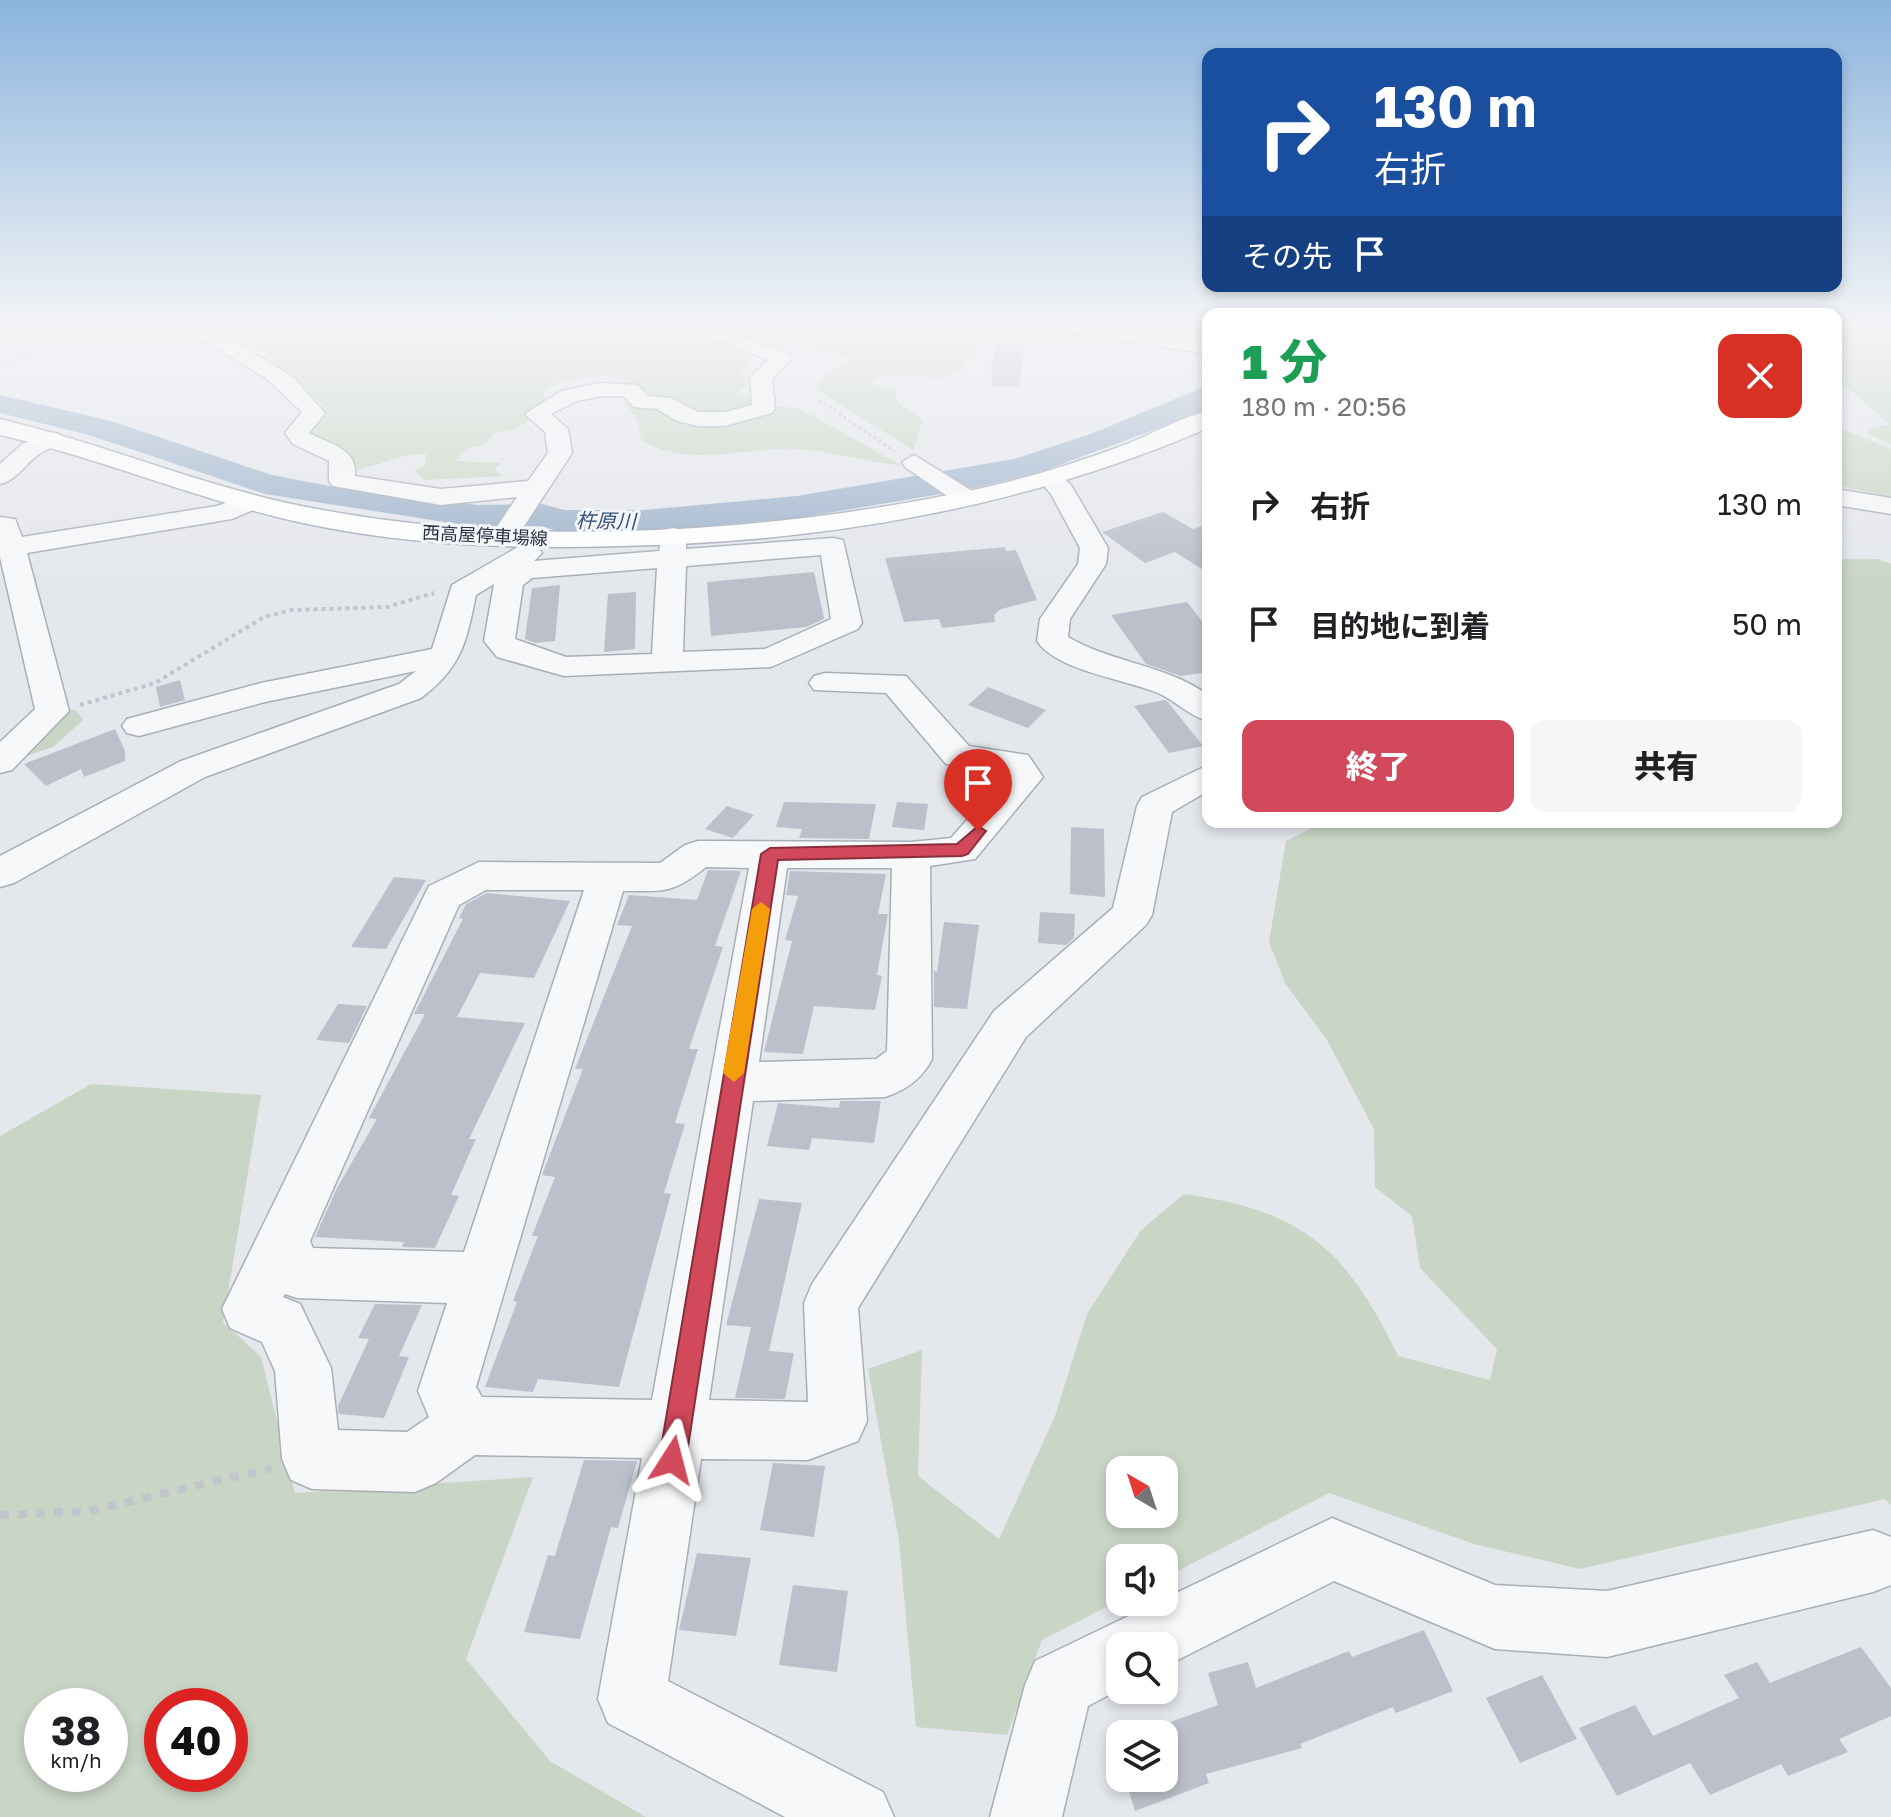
<!DOCTYPE html>
<html lang="ja">
<meta charset="utf-8">
<style>
:root{--surface:#fff;--page:#f6f6f6;--text:#202124;--muted:#757577;--accent:#d1495b}
body{margin:0;font-family:"Golos Text","Noto Sans JP",sans-serif;background:var(--page);color:var(--text);height:100vh;display:flex;flex-direction:column;font-size:30px;white-space:nowrap}
*{box-sizing:border-box;margin:0}
p{font-size:26px;color:var(--muted)}
.icon{flex:none;width:44px;height:44px;fill:none;stroke:currentColor;stroke-width:2;stroke-linecap:round;stroke-linejoin:round}
.map{position:relative;flex:1;overflow:hidden}
.sheet{position:absolute;left:1202px;top:308px;width:640px;height:520px;display:flex;flex-direction:column;background:var(--surface);border-radius:16px;box-shadow:0 4px 12px #0003}
.sheet>*{flex:none}
.top-card{position:absolute;left:1202px;top:48px;width:640px;height:244px;border-radius:16px;box-shadow:0 4px 12px #0003;background:#1a4fa0;color:#fff;overflow:hidden}
.needle{width:52px;rotate:321deg}
.tools{position:absolute;left:1106px;top:1456px;display:grid;gap:16px}
.tools a{display:grid;place-items:center;width:72px;height:72px;border-radius:16px;background:var(--surface);box-shadow:0 4px 12px #0003;font-size:40px}
.speed{position:absolute;left:24px;top:1688px;display:flex;gap:16px;font-size:40px;font-weight:700;text-align:center}
.speed>*{display:grid;place-content:center;width:104px;height:104px;border-radius:50%;background:var(--surface);box-shadow:0 4px 12px #0003;line-height:1}
.speed small{font-size:20px;font-weight:400}
.speed .limit{border:12px solid #d22;background:#fff;color:#111}
.pin{position:absolute;display:grid;place-items:center;width:68px;height:68px;color:#fff;margin:-82px -34px;border-radius:50% 50% 50% 0;rotate:-45deg;box-shadow:0 0 8px #0007}
.pin .icon{rotate:45deg}
.me{position:absolute;width:88px;margin:-44px;rotate:9deg;stroke-linejoin:round;filter:drop-shadow(0 0 6px #0008)}
.turn{display:flex;align-items:center;gap:28px;height:168px;padding:0 40px;font-size:36px}
.turn .icon{width:104px;height:104px;stroke-width:2.5}
.turn b{display:block;font-size:56px;line-height:68px}
.then{display:flex;align-items:center;height:76px;padding:0 40px;background:#0003;gap:16px;font-size:30px}
.round{display:grid;place-items:center;flex:none;width:84px;height:84px;border-radius:16px;background:var(--page)}
.head{display:flex;align-items:center;justify-content:space-between;height:136px;padding:0 40px}
h1{font-size:48px;font-weight:800;line-height:60px;color:#1e9e55}
.cta{display:flex;gap:16px;margin-top:auto;padding:16px 40px}
.cta a{flex:1;height:92px;border-radius:16px;background:var(--accent);color:#fff;font-size:32px;font-weight:800;line-height:92px;text-align:center}
.cta a+a{background:var(--page);color:var(--text)}
ul{padding:0;list-style:none}
li{display:flex;align-items:center;gap:24px;height:120px;padding:0 40px}
li div{flex:1}
li b{display:block;font-size:30px}
li em{font-style:normal}
.map>svg:first-child{display:block}
</style>
<div class="map">
<svg width="1891" height="1817" viewBox="0 0 1891 1817">
<rect width="100%" height="100%" fill="#e4e7ec"/>
<g fill="#c9d6c5" fill-rule="evenodd">
<path d="M208 327H687L757 349 739 373 751 381 736 394 751 398 754 407 701 417 649 399 648 392 607 374 558 382 542 393 549 403 517 429 495 433 484 445 467 448 455 461 501 463 495 469 503 476 424 480 415 471 425 466 426 454 408 455 351 472 350 454 311 437 307 430 327 415 322 404 287 377 267 353 234 335Z"/>
<path d="M701 327H900L910 339 962 333 975 347 963 369 944 378 881 375 870 383 897 390 895 397 901 406 923 420 913 450 816 389 826 374 853 359 799 343 764 347Z"/>
<path d="M1836 327H1891V333L1885 336 1891 338V444L1868 434V429L1889 424 1852 391 1836 381Z"/>
<path d="M624 402 659 404 701 421 771 406 798 408 901 465C866 463 833 451 798 449 748 447 683 469 641 439L638 421Z"/>
<path d="M1836 427 1891 449V497L1836 485Z"/>
<path d="M1836 559H1877L1891 564V1506L1885 1499 1580 1569 1474 1544 1329 1493 1164 1578V1558H1120V1600L1042 1640 1007 1735 916 1727 899 1541 868 1369 922 1350 918 1476 999 1539 1055 1416 1087 1314 1141 1230 1184 1194C1303 1210 1347 1250 1398 1356L1490 1380 1497 1349 1420 1268 1412 1216 1375 1187 1374 1129 1327 1040 1285 983 1269 942 1286 841 1324 822H1836ZM1120 1470H1164V1514H1120Z"/>
<path d="M76 710 83 720 53 747 0 765V743L54 711Z"/>
<path d="M91 1084 261 1095 223 1322 261 1357 295 1493 533 1477 466 1659 550 1761 646 1817H0V1136ZM42 1706H110V1774H42ZM162 1706H230V1774H162Z"/>
</g>
<g fill="none" stroke-linecap="round" stroke-linejoin="round">
<path fill="#9fb4cc" fill-rule="evenodd" d="M1208 385V407L1194 415 1035 474 965 490 797 518 644 532H562L540 526 477 527 265 494 89 435 0 413V395L111 421 272 475 340 488 477 505 542 504 564 510H644L797 496 1014 459 1091 434Z"/>
</g>
<g fill="#bbc0ca">
<path d="M999 342 1024 345 1019 387H993L991 366Z"/>
<path d="M1163 512 1193 529 1208 524V573L1175 552 1145 563 1102 532Z"/>
<path d="M1005 547 1006 551 1016 550 1037 600 1001 609 994 615 995 622 942 628 939 619 904 622 885 558Z"/>
<path d="M814 572 824 619 806 627 711 636 707 582Z"/>
<path d="M560 585 555 641 535 643 525 639 532 588Z"/>
<path d="M636 592 635 649 604 652 608 594Z"/>
<path d="M1187 602 1208 629V672L1181 676 1146 664 1111 615Z"/>
<path d="M180 680 185 700 160 707 156 687Z"/>
<path d="M988 687 1046 710 1028 728 968 705Z"/>
<path d="M1165 700 1167 701 1203 746 1169 753 1134 706Z"/>
<path d="M115 729 125 751V761L84 777 81 769 46 786 24 764Z"/>
<path d="M784 802 876 804 869 839 799 838 802 829 776 827Z"/>
<path d="M897 802 928 804 924 830 892 827Z"/>
<path d="M727 806 754 815 733 838 705 829Z"/>
<path d="M1071 827 1104 829 1105 897 1070 894Z"/>
<path d="M708 870 741 871 715 946 723 947 689 1049H698L675 1123 685 1124 664 1193 671 1194 619 1387 538 1379 533 1392 485 1387 517 1302 513 1301 538 1236H532L555 1177 542 1175 583 1069H575L632 926 617 925 629 895 697 900Z"/>
<path d="M790 871 886 874 878 914H888L877 975 882 976 875 1010 814 1006 803 1054 764 1052 792 941 785 940 798 896 786 895Z"/>
<path d="M394 877 426 880 386 949 351 947Z"/>
<path d="M487 893 570 901 534 978 480 973 457 1017 525 1023 469 1139H476L451 1195 459 1196 435 1248 402 1247 404 1242 315 1237 337 1188 377 1119 369 1118 425 1014H414L463 919 459 918 466 904Z"/>
<path d="M1040 912 1075 914 1074 938 1066 945 1038 943Z"/>
<path d="M944 922 979 925 967 1009 934 1007V971L937 972Z"/>
<path d="M338 1004 367 1006 349 1043 316 1040Z"/>
<path d="M840 1101H881L874 1143 812 1138 809 1150 767 1146 778 1103 839 1108Z"/>
<path d="M759 1199 802 1203 769 1351 794 1353 785 1399 735 1398 751 1327 726 1325Z"/>
<path d="M375 1304 422 1305 399 1356 409 1357 384 1418 339 1414 338 1406 369 1339 358 1338Z"/>
<path d="M584 1460 637 1461 618 1528 611 1527 580 1639 524 1632 548 1555 555 1556Z"/>
<path d="M773 1463 825 1466 814 1537 760 1530Z"/>
<path d="M697 1553 751 1558 736 1636 679 1630Z"/>
<path d="M793 1585 848 1591 837 1672 779 1665Z"/>
<path d="M1424 1630 1453 1691 1396 1713 1393 1707 1300 1744 1302 1748 1206 1774 1209 1783 1135 1811 1125 1778H1164V1734H1137L1218 1705 1208 1673 1248 1662 1256 1688 1349 1651 1352 1657Z"/>
<path d="M1861 1647 1891 1688V1716L1839 1739 1848 1752 1788 1776 1781 1764 1710 1795 1690 1763 1617 1796 1579 1728 1635 1705 1653 1736 1739 1698 1724 1675 1757 1662 1770 1683Z"/>
<path d="M1542 1675 1577 1739 1520 1763 1486 1698Z"/>
</g>
<g fill="none" stroke-linecap="round" stroke-linejoin="round">
<g stroke="#a9aeb7" stroke-width="3">
<g id="minor">
<path d="M180 327H209L222 333 294 378 325 413 309 433C329 444 358 448 355 476L441 489 528 481 548 453 545 432 525 414 561 391 601 383 637 385 648 396 671 398 698 412H725L752 405 750 378 768 360 686 327H715L789 354 792 358 772 379 775 408 772 413 725 426H698L677 421 657 409 634 407 623 396H601L577 401 551 414 568 429 572 453 513 543H493L490 537 517 497 441 505 333 486 329 481V461L293 444 285 433 302 412 266 378Z"/>
<path d="M1063 327H1112L1208 342V354L1073 333Z"/>
<path d="M51 432 59 434 63 439C57 447 49 448 41 453 26 462 18 480 0 484V464L22 444Z"/>
<path d="M914 455 977 494 981 499 977 504H959L905 467 902 462Z"/>
<path d="M1049 471 1058 473 1071 485 1108 548 1106 564 1070 619 1068 637C1112 663 1167 665 1208 695V721C1189 716 1176 701 1158 693 1125 679 1057 671 1037 641L1040 619 1078 564 1080 548 1051 494 1037 478Z"/>
<path d="M1836 489 1891 498V514L1836 505Z"/>
<path d="M251 494 260 497 264 502 260 507 232 519 27 553 69 711 12 770 0 773V742L35 709 0 557V517L15 519 22 537 217 506Z"/>
<path d="M673 528 683 530 686 536V549L833 538 843 540 862 623 858 629 771 667 564 676 497 657 484 641 494 584 476 595C466 643 462 667 421 698L205 777 14 883 0 887V856L181 761 399 684 416 671 265 702 139 736 127 733 122 726 127 719 261 683 432 649 452 585 518 547H538L542 553 534 561 659 551 663 530ZM821 555 831 619 765 649 683 652 686 566ZM657 568 652 654 566 657 515 639 523 585 532 578Z"/>
<path d="M825 673 906 676 969 746 1028 755 1043 777 975 859 930 866 932 1059C922 1079 906 1090 885 1097L753 1101 709 1400 808 1402 804 1303 812 1284 994 1011 1113 908 1137 806 1142 797 1208 765V791L1172 812 1152 915 1146 925 1026 1037 858 1308 867 1421 858 1441 808 1460 701 1459 668 1681 883 1792 894 1817H785L608 1723 598 1699 642 1458 475 1455 436 1483 415 1492 312 1489 291 1480 282 1459 275 1371 262 1342 230 1328 222 1309 429 886 479 862 660 863 685 845 698 841 911 842 951 838 1006 776 946 764 886 693 814 690 809 683 814 676ZM706 867 749 868 652 1400 482 1397 476 1387 623 891C665 891 672 894 706 867ZM787 868H892L887 1051 876 1059 759 1062ZM486 890H584L464 1252 313 1248 310 1241 459 905ZM285 1294 297 1298 447 1303 418 1391 429 1417 407 1432 338 1430 331 1368 300 1304 283 1297Z"/>
<path d="M1332 1518 1495 1585 1607 1591 1873 1530 1891 1537V1585L1873 1592 1607 1657 1495 1649 1334 1581 1164 1667V1646H1120V1689L1088 1706 1062 1817H990L1025 1685 1035 1661Z"/>
</g>
</g>
<g stroke="#a3abb8" stroke-width="3">
<path id="major" d="M1208 411V428C1020 509 824 542 620 546 521 549 421 546 323 527 212 506 109 460 0 435V419C97 442 189 481 287 503 503 550 763 535 978 489 1029 478 1079 462 1127 444 1154 433 1180 418 1208 411Z"/>
</g>
<g stroke="#c2c5cb" stroke-width="3" stroke-dasharray="3 3" stroke-linecap="butt">
<path d="M0 363 146 327"/>
<path d="M819 400 894 451"/>
</g>
<path stroke="#c2c5cb" stroke-width="4" stroke-dasharray="4 4" stroke-linecap="butt" d="M80 705 155 683 264 617 291 610 387 607 434 593"/>
<path stroke="#c2c5cb" stroke-width="8" stroke-dasharray="9 9" stroke-linecap="butt" d="M0 1515 89 1511 272 1468"/>
<use href="#minor" fill="#f7f8fa" fill-rule="evenodd"/>
<use href="#major" fill="#fff" fill-rule="evenodd"/>
</g>
<linearGradient id="sky" x2="0" y2="1"><stop stop-color="#8bb4dd"/><stop offset="0.56" stop-color="#f3f4f6"/><stop offset="1" stop-color="#f3f4f6" stop-opacity="0"/></linearGradient>
<rect width="1891" height="581" fill="url(#sky)"/>
<path fill="#d1495b" stroke="#882f3b" stroke-width="2" d="M978 826 986 831 968 854 962 856 778 860 686 1460 682 1470 672 1474 663 1470 659 1460 761 854 770 848 957 844Z"/>
<path fill="#f59e0b" d="M761 902 770 909 744 1073 734 1082 723 1073 752 909Z"/>
<g text-anchor="middle" dominant-baseline="central" stroke-width="6" stroke-linejoin="round" paint-order="stroke">
<g font-size="18" fill="#2b3445" stroke="#f4f6f9">
<text transform="translate(485 535) rotate(3)">西高屋停車場線</text>
</g>
<g font-size="20" font-style="italic" fill="#34527a" stroke="#f4f6f9">
<text transform="translate(606 520) rotate(1)">杵原川</text>
</g>
</g>
</svg>
<div class="tools">
<a><svg class="needle" viewBox="-14 -14 28 28"><path d="M0-13l5 13h-10z" fill="#e53935"/><path d="M0 13l5-13h-10z" fill="#757577"/></svg></a>
<a><svg class="icon" aria-label="sound" viewBox="0 0 24 24"><path d="M4 9h4l5-4v14l-5-4H4zM17 9q2 3 0 6"/></svg></a>
<a><svg class="icon" aria-label="search" viewBox="0 0 24 24"><circle cx="10" cy="10" r="6"/><path d="M15 15l6 6"/></svg></a>
<a><svg class="icon" aria-label="layers" viewBox="0 0 24 24"><path d="M12 4l9 5-9 5-9-5zM3 14l9 5 9-5"/></svg></a>
</div>
<div class="speed"><div>38<small>km/h</small></div><div class="limit">40</div></div>
<div class="pin" style="left:978px;top:831px;background:#d93025"><svg class="icon" aria-label="arrive" viewBox="0 0 24 24"><path d="M6 21V4h12l-3 4 3 4H6"/></svg></div>
<svg class="me" style="left:672px;top:1460px" viewBox="-20 -20 40 40"><path d="M0-17L14 15 0 8-14 15z" fill="#d1495b" stroke="#fff" stroke-width="4"/></svg>
<div class="top-card">
<div class="turn"><svg class="icon" aria-label="right" viewBox="0 0 24 24"><path d="M7 20v-9h11M14 6l5 5-5 5"/></svg><div><b>130 m</b>右折</div></div>
<div class="then">その先<svg class="icon" aria-label="arrive" viewBox="0 0 24 24"><path d="M6 21V4h12l-3 4 3 4H6"/></svg></div>
</div>
<section class="sheet">
<div class="head"><div><h1>1 分</h1><p>180 m · 20:56</p></div><a class="round" style="background:#d93025;color:#fff"><svg class="icon" aria-label="close" viewBox="0 0 24 24"><path d="M6 6l12 12M18 6L6 18"/></svg></a></div>
<ul>
<li><svg class="icon" aria-label="right" viewBox="0 0 24 24"><path d="M7 20v-9h11M14 6l5 5-5 5"/></svg><div><b>右折</b></div><em>130 m</em></li>
<li><svg class="icon" aria-label="arrive" viewBox="0 0 24 24"><path d="M6 21V4h12l-3 4 3 4H6"/></svg><div><b>目的地に到着</b></div><em>50 m</em></li>
</ul>
<div class="cta"><a>終了</a><a>共有</a></div>
</section>
</div>
